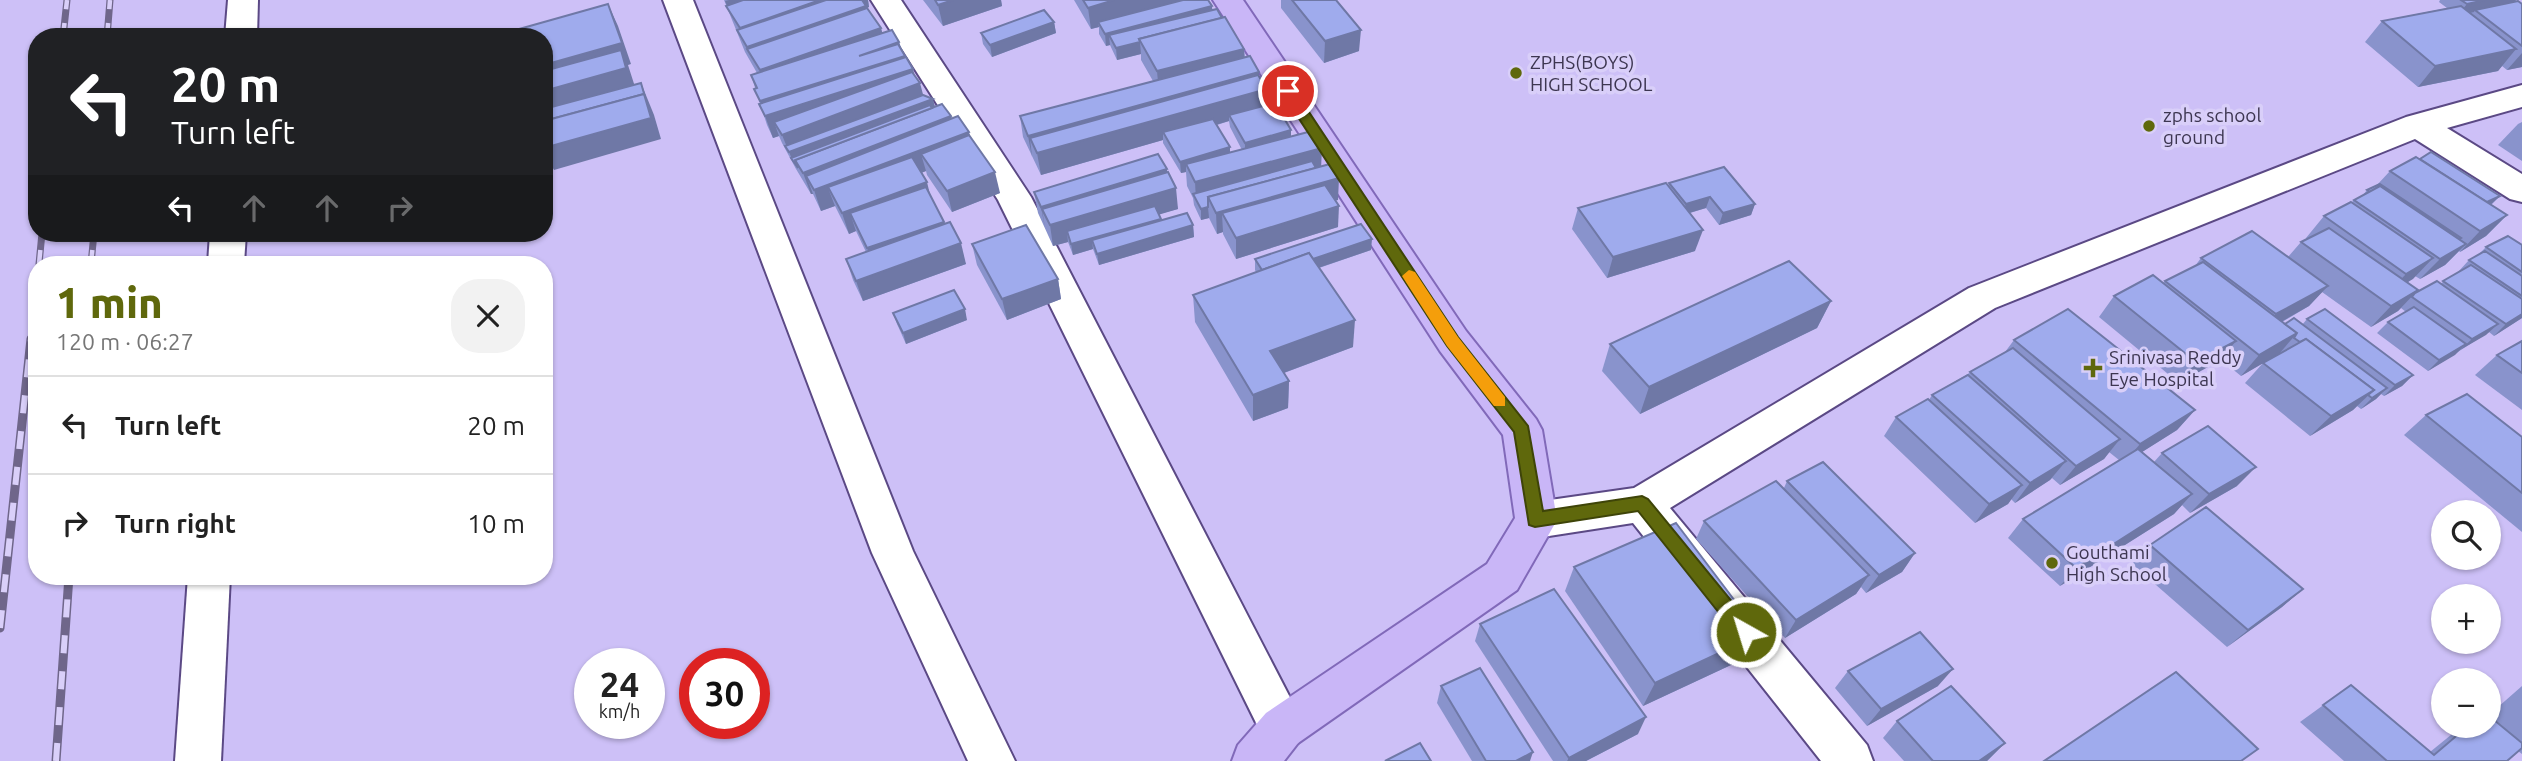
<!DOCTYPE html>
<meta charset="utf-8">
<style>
:root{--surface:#fff;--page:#f2f2f2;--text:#222;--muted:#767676;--line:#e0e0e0;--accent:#5f680c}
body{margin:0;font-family:Ubuntu,sans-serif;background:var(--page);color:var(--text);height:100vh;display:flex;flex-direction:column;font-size:26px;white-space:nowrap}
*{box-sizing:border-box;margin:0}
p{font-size:23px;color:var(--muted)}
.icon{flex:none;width:38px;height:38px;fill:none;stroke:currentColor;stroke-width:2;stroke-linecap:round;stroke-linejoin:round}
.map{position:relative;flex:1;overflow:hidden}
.panel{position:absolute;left:28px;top:256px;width:525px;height:329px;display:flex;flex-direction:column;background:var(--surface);border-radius:28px;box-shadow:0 2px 5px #0004}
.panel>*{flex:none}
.hud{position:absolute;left:28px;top:28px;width:525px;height:214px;border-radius:28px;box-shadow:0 2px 5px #0004;background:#202124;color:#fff;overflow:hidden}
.buttons{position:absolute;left:2431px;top:500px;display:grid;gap:14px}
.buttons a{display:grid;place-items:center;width:70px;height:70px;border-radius:50%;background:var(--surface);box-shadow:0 2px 5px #0004;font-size:35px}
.speed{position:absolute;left:574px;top:648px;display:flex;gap:14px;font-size:35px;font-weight:700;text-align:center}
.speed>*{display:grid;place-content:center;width:91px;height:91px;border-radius:50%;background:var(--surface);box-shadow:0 2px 5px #0004;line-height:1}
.speed small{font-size:18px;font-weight:400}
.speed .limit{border:10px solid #d22;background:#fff;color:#111}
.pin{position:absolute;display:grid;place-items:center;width:60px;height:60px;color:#fff;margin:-30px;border:4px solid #fff;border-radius:50%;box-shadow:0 2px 7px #0007}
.me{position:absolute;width:77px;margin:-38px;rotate:321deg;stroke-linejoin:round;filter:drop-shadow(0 0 5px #0008)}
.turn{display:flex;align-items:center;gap:24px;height:147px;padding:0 28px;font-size:32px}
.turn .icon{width:91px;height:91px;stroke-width:2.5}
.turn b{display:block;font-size:49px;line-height:60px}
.lanes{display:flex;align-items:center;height:66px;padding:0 28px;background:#0003;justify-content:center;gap:35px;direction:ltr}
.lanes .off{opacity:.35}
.round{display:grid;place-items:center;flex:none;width:74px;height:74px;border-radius:28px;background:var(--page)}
.summary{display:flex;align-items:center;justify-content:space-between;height:119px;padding:0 28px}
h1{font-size:42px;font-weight:800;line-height:52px;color:var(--accent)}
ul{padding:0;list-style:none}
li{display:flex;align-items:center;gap:21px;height:98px;padding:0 28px;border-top:2px solid var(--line)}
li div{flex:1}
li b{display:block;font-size:26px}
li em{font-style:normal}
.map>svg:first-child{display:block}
</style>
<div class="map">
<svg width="2522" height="761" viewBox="0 0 2522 761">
<rect width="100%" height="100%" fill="#cdc0f7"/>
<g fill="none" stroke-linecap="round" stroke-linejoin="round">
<g stroke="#5b4985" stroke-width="4">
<g id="minor">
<path d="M228 0H258L257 37H225Z"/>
<path d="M663 0H693L913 551 1015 761H968L872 553Z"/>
<path d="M871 0H901L1031 197 1298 713 1305 728 1298 743 1282 750 1266 743 998 200Z"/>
<path d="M2522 85V107L2447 128 2522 174V202L2510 199 2415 139 1995 308 1670 508 1867 745 1873 761H1821L1633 523 1536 538 1521 532 1515 520 1521 508 1536 502 1634 488 1969 288 2406 117Z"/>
<path d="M210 233H246L244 264H208Z"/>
<path d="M188 576H230L221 761H175Z"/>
</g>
</g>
<g stroke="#8169b9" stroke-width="4">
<path id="major" d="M1213 0H1243L1466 331 1536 419 1542 430 1557 520 1517 590 1298 743 1284 761H1232L1238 745 1266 713 1487 564 1515 518 1503 435 1440 351Z"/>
</g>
<use href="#minor" fill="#fff" fill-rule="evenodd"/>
<use href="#major" fill="#c9b6f7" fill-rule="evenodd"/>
<g stroke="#6f668a" stroke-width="7">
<g id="rail-far1">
<path d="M63 37 67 0"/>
<path d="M107 37 110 0"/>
<path d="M39 264 42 233"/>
<path d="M91 264 94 233"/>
<path d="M31 340 37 285"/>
</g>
</g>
<g stroke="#6f668a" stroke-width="9">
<g id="rail">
<path d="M0 628 31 339"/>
<path d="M56 761 69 576"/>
</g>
</g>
<use href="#rail-far1" stroke="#d9cff9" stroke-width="4.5" stroke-dasharray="14" stroke-linecap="butt"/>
<use href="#rail" stroke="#d9cff9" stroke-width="6" stroke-dasharray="18" stroke-linecap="butt"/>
</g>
<g fill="#8993cc" fill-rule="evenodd">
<path d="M724 0H868L869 7 867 8 881 28 882 33 899 42 902 50 923 95 935 107 951 116 952 118 970 137 1000 193 952 212 927 175 926 171 921 173 930 195 966 264 863 301 853 280 846 259 866 252 856 231 849 234 835 206 821 211 813 194H811L796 169 782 143 779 136 773 138 767 125 751 75 757 73 745 52Z"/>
<path d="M923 0H1001L1002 6 943 26Z"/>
<path d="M1074 0H1208L1212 6V10L1222 18 1244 49 1245 58 1259 76 1267 106 1291 137 1321 166 1338 200H1335L1338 227 1236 259 1223 234V232L1217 234 1209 218 1201 220 1194 205 1193 198 1187 186 1186 172 1181 173 1163 143V140L1041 175 1023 137 1020 116 1153 81 1141 60V54L1117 60 1110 45 1106 46 1099 34V27L1091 29ZM1229 121 1230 127 1242 150 1230 153V147L1217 125Z"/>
<path d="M1281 0H1336L1359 51 1324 63 1281 8Z"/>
<path d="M2440 0H2516L2514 2 2522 4V67L2507 70 2502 66 2498 71 2418 87 2365 42 2382 21 2447 8 2439 2Z"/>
<path d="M1054 22 1056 33 992 57 983 44 981 33Z"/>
<path d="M2522 122V161L2498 145 2518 124Z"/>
<path d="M2390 171 2500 196 2491 205 2507 215 2486 236 2460 252 2459 251 2445 265 2420 279 2415 276 2407 283 2418 290 2415 293 2440 284 2458 272 2469 260 2479 254 2486 247 2522 245V318L2494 336 2489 332 2428 371 2377 333 2388 322 2406 312 2401 308 2398 311 2371 327 2322 292 2309 306 2282 322 2285 324 2302 325 2307 319 2413 375 2402 386 2384 396 2381 394 2376 399 2361 409 2357 406 2353 410 2310 436 2245 383 2263 363 2241 376 2220 359 2179 383 2099 317 2114 296 2163 283 2165 281 2195 266 2201 258 2288 257 2301 242 2307 239 2306 238 2324 216 2352 202 2354 200 2363 195 2367 190 2377 185Z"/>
<path d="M1167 172 1178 209 1159 214 1161 220 1193 225 1194 237 1099 265 1093 249 1073 255 1068 242 1053 246 1038 213 1034 192Z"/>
<path d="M1669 183 1755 204 1751 215 1719 225 1706 208 1690 213 1695 251 1607 278 1572 229 1578 208 1668 186Z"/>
<path d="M972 244 1058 279 1061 299 1007 320 977 265Z"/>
<path d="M1371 250 1319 268 1353 347 1284 373 1289 381 1288 408 1253 421 1195 322 1193 295 1256 272 1255 270V259Z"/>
<path d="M1831 301 1817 328 1640 414 1602 371 1610 344Z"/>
<path d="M893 313 967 320 906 344 897 324Z"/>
<path d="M2014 340 2195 410 2177 430 2142 452 2154 462 2162 453 2237 486 2190 513 2182 505 2174 514 2060 586 2008 538 2023 519 2119 460 2109 452 2104 459 2060 485 2052 478 2050 480 2015 503 2011 499 2008 504 1975 523 1884 436 1896 417 1929 400 1932 395 2005 352Z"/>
<path d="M2522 341V410L2475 375 2497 355Z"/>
<path d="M2426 415 2522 437V532L2404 435Z"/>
<path d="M1787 481 1915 553 1902 572 1866 593 1861 587 1856 594 1785 638 1696 539 1704 521 1784 488Z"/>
<path d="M2150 545 2303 589 2282 607 2227 647 2132 564Z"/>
<path d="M1574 567 1746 658 1643 706 1565 591Z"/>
<path d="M1480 624 1638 734 1586 761H1553L1475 641Z"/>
<path d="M1848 671 1938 686 1867 726 1835 688Z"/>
<path d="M2351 685 2430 752 2462 726H2488L2489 715 2522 686V754L2518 751 2507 761H2344L2300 722Z"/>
<path d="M1441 686 1530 761H1472L1437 703Z"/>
<path d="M1897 721 2005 743 1987 761H1904L1883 738Z"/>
</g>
<g fill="#6f78a6">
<path d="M729 0H810L728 8 725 1Z"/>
<path d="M820 0H868L869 7 748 50 740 28Z"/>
<path d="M953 0H1001L1002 6 943 26 938 5Z"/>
<path d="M1089 0H1189L1098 22 1099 27 1091 29 1088 8Z"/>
<path d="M2485 0H2516L2514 3 2475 10 2474 12 2457 16 2467 4Z"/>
<path d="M608 4 618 26 631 64 628 65 636 90 544 115V65Z"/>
<path d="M1212 6 1213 18 1109 35 1110 45 1106 46 1105 34Z"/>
<path d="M1054 22 1056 33 992 57 990 45Z"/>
<path d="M881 28 886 47 899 42 903 56H905L909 71 913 69 917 84 920 83 925 102 933 99 936 111 791 158 794 164 782 135 774 122 779 136 773 138 765 116 760 101 768 92 760 70Z"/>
<path d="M1361 30 1359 51 1324 63 1325 41Z"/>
<path d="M1140 42 1141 54 1117 60 1116 48Z"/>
<path d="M1244 49 1245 70 1159 93 1157 71Z"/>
<path d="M2516 49 2498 71 2418 87 2435 66Z"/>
<path d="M2522 53V67L2507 70Z"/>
<path d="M1259 72V92L1267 89V111L1229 115V121L1167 139 1163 132V140L1041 175 1037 153 1030 138 1032 157 1028 136Z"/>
<path d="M641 83 654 115 661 139 554 170 544 153V148Z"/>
<path d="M951 116 956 137 969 132 974 153 921 154 926 171 838 205 828 188 835 206 821 211 814 190 807 178 813 194H811L803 173Z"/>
<path d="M1291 130V141L1245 154V143Z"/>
<path d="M1230 147V158L1186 164V172L1181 173 1180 162Z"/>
<path d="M1322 148 1321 169 1196 200 1195 182Z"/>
<path d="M1167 169 1169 190 1176 188 1178 209 1070 241 1067 231 1068 242 1053 246 1050 225 1042 209 1045 228 1041 207Z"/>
<path d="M995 172 1000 193 952 212 947 191Z"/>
<path d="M1339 178 1338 200 1231 230 1222 214 1223 232 1217 234 1216 213Z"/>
<path d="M927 182 932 203 850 213 856 231 849 234 842 213Z"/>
<path d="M2500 196 2488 207 2481 206Z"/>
<path d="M1710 197 1706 208 1682 215 1686 204Z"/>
<path d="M1755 204 1751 215 1719 225 1723 213Z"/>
<path d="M1339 206 1338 227 1236 259V238Z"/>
<path d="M1208 207 1209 218 1201 220V209Z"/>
<path d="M2507 215 2486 236 2460 252 2480 231Z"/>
<path d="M1161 219 1162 230 1092 240 1093 249 1073 255 1071 244Z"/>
<path d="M944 222 950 243 874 269 867 248Z"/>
<path d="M1193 225 1194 237 1099 265 1097 254Z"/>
<path d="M1703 230 1695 251 1607 278 1613 257Z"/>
<path d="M1372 239 1371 250 1265 286V275Z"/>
<path d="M961 243 966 264 863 301 856 281Z"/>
<path d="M2466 244 2445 265 2420 279 2440 259Z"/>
<path d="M2433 258 2413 279 2386 295 2406 274Z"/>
<path d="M1058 279 1061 299 1007 320 1002 299Z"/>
<path d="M2328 286 2309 306 2258 335 2276 314Z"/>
<path d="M2418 290 2398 311 2371 327 2391 306Z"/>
<path d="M1831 301 1817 328 1640 414 1649 387Z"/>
<path d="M965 309 967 320 906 344 903 333Z"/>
<path d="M2522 314V318L2494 336 2506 324Z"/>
<path d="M1355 320 1353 347 1270 378V351Z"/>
<path d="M2498 324 2486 335 2460 350 2472 339Z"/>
<path d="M2297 333 2279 354 2241 376 2259 355Z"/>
<path d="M2236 341 2219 361 2179 383 2196 362Z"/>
<path d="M2466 344 2455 355 2428 371 2439 360Z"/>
<path d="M2413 375 2402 386 2384 396 2395 385Z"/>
<path d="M1289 381 1288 408 1253 421V395Z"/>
<path d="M2387 388 2376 399 2361 409 2372 398Z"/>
<path d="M2374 390 2353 410 2310 436 2331 416Z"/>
<path d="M2195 410 2177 430 2123 464 2140 444Z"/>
<path d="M2120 439 2104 459 2060 485 2076 466Z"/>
<path d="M2066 461 2050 480 2015 503 2030 483Z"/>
<path d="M2256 467 2237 486 2190 513 2209 494Z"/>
<path d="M2022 485 2008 504 1975 523 1989 504Z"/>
<path d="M2192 494 2174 514 2060 586 2076 568Z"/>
<path d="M1915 553 1902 572 1866 593 1879 575Z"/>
<path d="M1869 575 1856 594 1785 638 1796 620Z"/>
<path d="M2303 589 2282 607 2227 647 2248 630Z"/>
<path d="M1760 634 1746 658 1643 706 1655 683Z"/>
<path d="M1953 669 1938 686 1867 726 1881 709Z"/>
<path d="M1646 717 1638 734 1586 761H1567L1569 758Z"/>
<path d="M2005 743 1987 761H1979Z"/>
<path d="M1533 752 1530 761H1516Z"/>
</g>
<g fill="#9fabed" stroke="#6f78a6" stroke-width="2">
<path d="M743 0H820L740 28 726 6Z"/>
<path d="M826 0H862L866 6 747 47 737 30Z"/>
<path d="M935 0H953L938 5Z"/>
<path d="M1083 0H1114L1088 8Z"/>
<path d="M1183 0H1208L1212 6 1105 34 1098 22Z"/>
<path d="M1292 0H1336L1361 30 1325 41Z"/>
<path d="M2461 0H2485L2467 4Z"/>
<path d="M2518 1 2522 4V46L2475 10Z"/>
<path d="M608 4 622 43 544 65V37H513L512 31Z"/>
<path d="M2461 6 2516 49 2435 66 2382 21Z"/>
<path d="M867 8 881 28 760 70 747 49Z"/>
<path d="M1217 9 1222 18 1139 39 1140 42 1116 48 1109 35Z"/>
<path d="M1044 10 1054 22 990 45 981 33Z"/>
<path d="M1225 17 1244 49 1157 71 1139 39Z"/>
<path d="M892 30 899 42 859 56 898 44 905 56 760 101 754 89 757 88 751 75Z"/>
<path d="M621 50 626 68 544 91V71Z"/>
<path d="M1250 56 1259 72 1028 136 1020 116Z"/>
<path d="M906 57 913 69 765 116 759 104Z"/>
<path d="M912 72 920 83 782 135 774 122Z"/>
<path d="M1258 75 1267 89 1037 153 1030 138Z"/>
<path d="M641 83 645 97 644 94 544 121V109Z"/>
<path d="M644 94 651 118 544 148V121Z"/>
<path d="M923 95 933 99 789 152 785 146Z"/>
<path d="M1275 103 1291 130 1245 143 1229 115Z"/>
<path d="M942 104 951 116 803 173 795 160Z"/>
<path d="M930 105 932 108 795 160 798 168 791 158Z"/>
<path d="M958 116 969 132 814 190 806 176Z"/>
<path d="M1213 119 1230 147 1180 162 1163 132Z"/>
<path d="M1312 131 1322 148 1195 182 1186 164Z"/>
<path d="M969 135 995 172 947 191 921 154Z"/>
<path d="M2431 152 2500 196 2487 202 2420 159Z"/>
<path d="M1158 154 1167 169 1041 207 1034 192Z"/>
<path d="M912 157 927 182 842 213 828 187Z"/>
<path d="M2416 157 2507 215 2480 231 2390 171Z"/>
<path d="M1312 161 1316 168 1208 197V207L1201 209 1193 194Z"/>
<path d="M1330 164 1339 178 1216 213 1208 197Z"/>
<path d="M1724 167 1755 204 1723 213 1710 197 1686 204 1669 183Z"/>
<path d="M1168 172 1176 188 1050 225 1042 209Z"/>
<path d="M1666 183 1703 230 1613 257 1578 208Z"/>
<path d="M2380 184 2461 238 2459 239 2380 186 2370 192 2367 190Z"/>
<path d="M1325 185 1339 206 1236 238 1222 213Z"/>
<path d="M2380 186 2466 244 2440 259 2354 200Z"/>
<path d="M926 187 944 222 867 248 850 213Z"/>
<path d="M2351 202 2433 258 2406 274 2324 216Z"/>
<path d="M1155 206 1161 219 1071 244 1067 231Z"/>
<path d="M1187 213 1193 225 1097 254 1092 240Z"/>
<path d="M950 222 961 243 856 281 846 259Z"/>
<path d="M1361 224 1372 239 1313 259 1309 253 1262 270 1255 259Z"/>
<path d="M1026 225 1058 279 1002 299 972 244Z"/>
<path d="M2329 228 2418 290 2391 306 2301 242Z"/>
<path d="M2252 231 2328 286 2276 314 2201 258Z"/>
<path d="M2508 236 2522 245V272L2486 247Z"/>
<path d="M2485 251 2522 276V296L2469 260Z"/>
<path d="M1309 253 1355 320 1270 351 1289 381 1253 395 1193 295Z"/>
<path d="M1789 261 1831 301 1649 387 1610 344Z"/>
<path d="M2203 262 2297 333 2259 355 2165 281Z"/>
<path d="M2471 265 2522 299V314L2506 324 2443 281Z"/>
<path d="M2153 275 2236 341 2196 362 2114 296Z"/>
<path d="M2437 281 2498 324 2472 339 2412 297 2415 293Z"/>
<path d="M954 290 965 309 903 333 893 313Z"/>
<path d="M2414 307 2466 344 2439 360 2388 322Z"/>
<path d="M2068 309 2195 410 2140 444 2014 340Z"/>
<path d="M2325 309 2413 375 2395 385 2307 319Z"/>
<path d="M2294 318 2387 388 2372 398 2368 395 2374 390 2306 339 2300 342 2294 338 2297 333 2285 324Z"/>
<path d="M2306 339 2374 390 2331 416 2263 363Z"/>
<path d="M2522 341V373L2497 355Z"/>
<path d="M2013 348 2120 439 2076 466 1970 372Z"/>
<path d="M1968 375 2066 461 2030 483 1932 395Z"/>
<path d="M2467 394 2522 437V493L2426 415Z"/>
<path d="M1928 399 2022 485 1989 504 1896 417Z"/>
<path d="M2208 426 2256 467 2209 494 2162 453Z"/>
<path d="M2138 449 2192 494 2076 568 2023 519Z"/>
<path d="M1823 462 1915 553 1879 575 1787 481Z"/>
<path d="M1776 481 1869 575 1796 620 1704 521Z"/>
<path d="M2206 507 2303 589 2248 630 2150 545Z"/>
<path d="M1676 523 1760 634 1655 683 1574 567Z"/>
<path d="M1554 589 1646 717 1569 758 1480 624Z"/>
<path d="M1920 632 1953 669 1881 709 1848 671Z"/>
<path d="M1480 668 1533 752 1516 761H1486L1441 686Z"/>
<path d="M2176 672 2258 749 2241 761H2044Z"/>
<path d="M2351 685 2434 755 2468 726H2488V715L2522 743V748L2507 761H2387L2323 705Z"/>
<path d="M1951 686 2005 743 1979 761H1933L1897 721Z"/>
<path d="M1420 743 1431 761H1385Z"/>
</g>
<path fill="#5f680c" stroke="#3e4408" stroke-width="2" d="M1288 87 1293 88 1458 337 1528 426 1543 511 1642 496 1648 499 1752 626 1755 632 1752 638H1739L1638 511 1535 527 1529 525 1514 432 1447 346 1281 91Z"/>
<path fill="#f59e0b" d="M1409 270 1415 272 1458 337 1505 397V406H1494L1447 346 1402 276Z"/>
<g fill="#5f680c" stroke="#d9cff9" stroke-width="2.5">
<circle cx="1516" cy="73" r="7"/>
<circle cx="2149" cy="126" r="7"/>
<path d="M2089.5 357.5h7v7h7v7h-7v7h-7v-7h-7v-7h7z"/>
<circle cx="2052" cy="563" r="7"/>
</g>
<g text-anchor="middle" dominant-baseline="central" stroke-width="7" stroke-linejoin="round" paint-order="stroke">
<g font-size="19" fill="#3d3651" stroke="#d9cff9" text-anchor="start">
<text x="1530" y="62">ZPHS(BOYS)<tspan x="1530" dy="22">HIGH SCHOOL</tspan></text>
<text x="2163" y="115">zphs school<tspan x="2163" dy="22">ground</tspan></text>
<text x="2109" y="357">Srinivasa Reddy<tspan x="2109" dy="22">Eye Hospital</tspan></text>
<text x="2066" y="552">Gouthami<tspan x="2066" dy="22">High School</tspan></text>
</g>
</g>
</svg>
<div class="buttons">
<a><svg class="icon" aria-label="search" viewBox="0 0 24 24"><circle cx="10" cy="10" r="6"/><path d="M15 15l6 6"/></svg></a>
<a>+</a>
<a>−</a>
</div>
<div class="speed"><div>24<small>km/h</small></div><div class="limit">30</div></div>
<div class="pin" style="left:1288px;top:91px;background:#d93025"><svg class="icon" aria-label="arrive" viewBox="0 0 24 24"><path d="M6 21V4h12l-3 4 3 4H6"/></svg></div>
<svg class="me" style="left:1746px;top:632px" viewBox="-20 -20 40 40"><circle r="17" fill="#5f680c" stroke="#fff" stroke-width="3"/><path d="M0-11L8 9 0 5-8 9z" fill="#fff"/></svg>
<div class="hud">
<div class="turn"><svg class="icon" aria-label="left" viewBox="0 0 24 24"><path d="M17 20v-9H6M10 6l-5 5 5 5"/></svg><div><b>20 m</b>Turn left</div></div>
<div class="lanes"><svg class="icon" aria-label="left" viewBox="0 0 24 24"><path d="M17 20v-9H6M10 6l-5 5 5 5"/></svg><svg class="icon off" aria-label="ahead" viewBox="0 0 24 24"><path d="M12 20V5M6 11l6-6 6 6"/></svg><svg class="icon off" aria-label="ahead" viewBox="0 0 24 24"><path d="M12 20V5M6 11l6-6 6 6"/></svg><svg class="icon off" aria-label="right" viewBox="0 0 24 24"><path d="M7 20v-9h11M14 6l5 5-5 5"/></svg></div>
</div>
<section class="panel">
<div class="summary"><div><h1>1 min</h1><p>120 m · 06:27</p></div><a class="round"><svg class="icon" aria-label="close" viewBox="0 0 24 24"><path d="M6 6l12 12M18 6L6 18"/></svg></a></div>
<ul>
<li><svg class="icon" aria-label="left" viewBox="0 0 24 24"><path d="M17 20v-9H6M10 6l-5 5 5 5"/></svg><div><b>Turn left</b></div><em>20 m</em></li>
<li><svg class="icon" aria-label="right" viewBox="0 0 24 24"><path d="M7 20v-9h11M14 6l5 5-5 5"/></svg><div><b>Turn right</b></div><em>10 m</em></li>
</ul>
</section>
</div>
